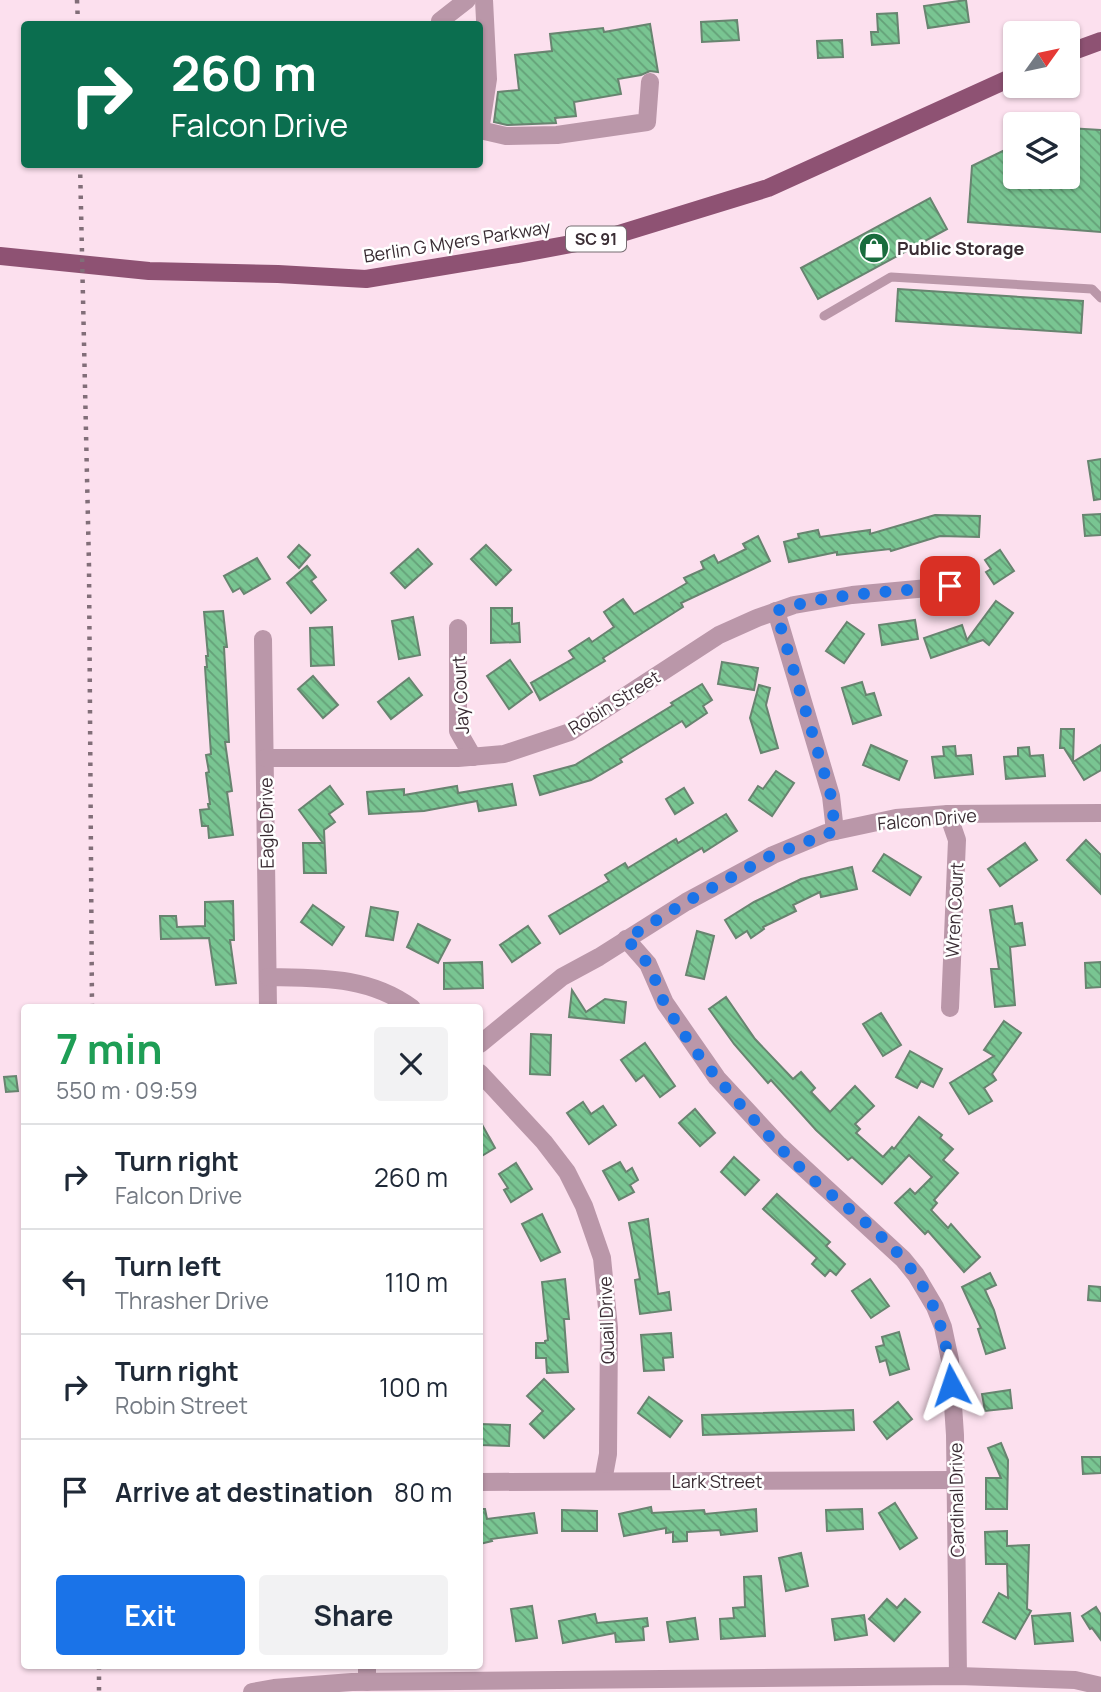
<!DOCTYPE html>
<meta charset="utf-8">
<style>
:root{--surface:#fff;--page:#f2f2f3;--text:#1f2937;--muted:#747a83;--line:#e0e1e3;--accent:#1a73e8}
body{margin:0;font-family:Manrope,sans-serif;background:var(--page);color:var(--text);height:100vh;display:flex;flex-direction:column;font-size:26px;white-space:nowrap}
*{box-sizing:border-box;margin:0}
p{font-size:23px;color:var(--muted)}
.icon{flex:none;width:38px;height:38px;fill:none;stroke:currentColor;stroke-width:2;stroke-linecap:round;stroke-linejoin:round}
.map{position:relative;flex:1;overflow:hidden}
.drawer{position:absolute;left:21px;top:1004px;width:462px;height:665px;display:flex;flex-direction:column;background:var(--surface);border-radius:7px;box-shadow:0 2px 5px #0004}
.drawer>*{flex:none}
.banner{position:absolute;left:21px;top:21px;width:462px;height:147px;border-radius:7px;box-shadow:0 2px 5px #0004;background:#0b6e4f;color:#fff;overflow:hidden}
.needle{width:46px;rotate:57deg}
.tools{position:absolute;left:1003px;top:21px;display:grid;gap:14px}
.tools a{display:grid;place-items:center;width:77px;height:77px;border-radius:7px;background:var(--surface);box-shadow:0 2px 5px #0004;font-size:35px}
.pin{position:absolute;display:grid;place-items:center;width:60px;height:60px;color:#fff;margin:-30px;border-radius:14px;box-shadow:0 4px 10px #0006}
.me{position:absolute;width:77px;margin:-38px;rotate:355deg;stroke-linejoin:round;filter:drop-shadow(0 0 5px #0008)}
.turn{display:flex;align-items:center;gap:24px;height:147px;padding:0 35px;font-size:32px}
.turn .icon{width:91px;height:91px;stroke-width:2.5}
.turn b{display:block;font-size:49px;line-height:60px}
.round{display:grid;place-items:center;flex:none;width:74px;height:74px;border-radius:7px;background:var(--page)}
.headline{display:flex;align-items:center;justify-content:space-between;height:119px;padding:0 35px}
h1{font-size:42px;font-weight:700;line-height:52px;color:#1e9e55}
.action{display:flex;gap:14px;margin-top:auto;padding:14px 35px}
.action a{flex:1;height:80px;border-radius:7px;background:var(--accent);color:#fff;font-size:28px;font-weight:700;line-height:80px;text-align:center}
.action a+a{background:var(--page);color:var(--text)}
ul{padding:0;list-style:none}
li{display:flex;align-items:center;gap:21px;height:105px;padding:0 35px;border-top:2px solid var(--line)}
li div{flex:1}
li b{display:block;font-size:26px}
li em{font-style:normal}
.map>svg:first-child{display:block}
</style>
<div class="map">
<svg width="1101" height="1692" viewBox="0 0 1101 1692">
<defs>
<pattern id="building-back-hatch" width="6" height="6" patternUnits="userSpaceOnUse" patternTransform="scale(1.75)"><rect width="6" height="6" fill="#79c592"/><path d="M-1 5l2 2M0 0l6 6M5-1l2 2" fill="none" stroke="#64a078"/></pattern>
</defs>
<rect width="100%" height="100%" fill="#fce0ee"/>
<g fill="url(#building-back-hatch)" stroke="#688470" stroke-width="2">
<path d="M966 0 969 22 928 28 924 6Z"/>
<path d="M897 13 899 43 872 45 871 32H878L877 14Z"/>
<path d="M737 20 739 40 702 42 701 22Z"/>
<path d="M650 24 658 72 650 71 641 75 618 79 621 94 574 102 576 116 555 118 556 123 507 125 494 122 498 92 519 90 515 55 552 51 550 34 603 28 604 32Z"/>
<path d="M842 40 843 57 818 58 817 41Z"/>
<path d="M1068 128 1101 130V232L968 222 972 166 1015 145V177H1068Z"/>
<path d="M930 198 947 229 818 299 801 268Z"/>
<path d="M898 289 1083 301 1081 333 896 321Z"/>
<path d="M1101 459V499L1094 500 1088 461Z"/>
<path d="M1101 514V535L1085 536 1083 515Z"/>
<path d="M935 515 980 516 979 537 940 536 891 551 890 549 837 555V552L789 562 784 542 799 538 798 534 818 530 820 537 870 530V534Z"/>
<path d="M758 536 770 561 681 603 683 607 603 658 605 661 540 700 531 683 574 658 569 651 589 638 592 642 614 627 604 612 623 599 634 614 687 583 684 578 704 569 701 562 714 555 718 563 746 549 743 544Z"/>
<path d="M299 545 310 555 299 568 288 557Z"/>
<path d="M486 545 511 570 496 585 471 559Z"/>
<path d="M418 549 432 564 405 588 391 573Z"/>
<path d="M1000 550 1014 571 994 584 986 572 991 569 985 560Z"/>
<path d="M257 558 270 579 244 594 240 588 233 592 224 576Z"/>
<path d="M307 566 316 577 311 581 326 600 311 613 287 583Z"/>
<path d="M996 601 1013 613 989 645 983 640 931 658 924 638 962 625 967 640Z"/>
<path d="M491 608H512V624L519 623 520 642 491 643Z"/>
<path d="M223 611 227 647H224L229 742H225L232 791 227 792 233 835 209 838 208 826H202L200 810 209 809 208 804H210L206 773 209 772 206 755 211 754 205 667H207L206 656H208L204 612Z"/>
<path d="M413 617 420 655 399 659 392 621Z"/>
<path d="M915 620 918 639 882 645 879 625Z"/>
<path d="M847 622 864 634 844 663 826 651Z"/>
<path d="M332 627 334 665 311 666 310 628Z"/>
<path d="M510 660 532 692 509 709 487 676Z"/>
<path d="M722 662 758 668 754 690 718 684Z"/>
<path d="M313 676 338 705 323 718 298 689Z"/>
<path d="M409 678 422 695 391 719 378 702Z"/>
<path d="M862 682 866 695 874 693 881 715 853 724 842 688Z"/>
<path d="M702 684 712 700 703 706 707 713 686 727 682 721 620 759 622 762 591 780 540 795 534 776 575 765 673 705 671 703Z"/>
<path d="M759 685 770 688 766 705 778 748 761 753 750 718Z"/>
<path d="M1061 729H1074L1073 762 1101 745V770L1084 780 1064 748H1060Z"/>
<path d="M871 745 907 761 899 780 863 765Z"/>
<path d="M955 746 956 756 971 755 973 774 935 778 932 757 944 756 943 747Z"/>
<path d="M1029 747 1030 756 1043 755 1045 776 1006 779 1004 757 1018 756V748Z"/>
<path d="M776 771 794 783 772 816 749 800 758 786 763 789Z"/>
<path d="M512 784 516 805 479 811 477 801 424 811 369 814 367 792 404 789V795L457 786 458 793Z"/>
<path d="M330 786 343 804 329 814 335 822 324 830 326 873H304L303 843H323L299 810Z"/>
<path d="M684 788 693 803 675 814 666 799Z"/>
<path d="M726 814 737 831 704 852 702 848 560 934 549 916 609 881 605 875 625 863 628 868 676 839 678 843Z"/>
<path d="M1086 840 1101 855V894L1067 860Z"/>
<path d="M1025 843 1037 860 1000 886 988 869Z"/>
<path d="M884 854 921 877 910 895 873 871Z"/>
<path d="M852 867 857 889 821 897 820 892 793 905 796 911 763 927 764 929 751 938 747 931 736 938 725 920 754 902 801 879Z"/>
<path d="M233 901 234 940H230L236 983 216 985 209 938 161 939 160 916H176L177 927 205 926V902Z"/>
<path d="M313 905 344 927 332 945 301 922Z"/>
<path d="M1012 906 1015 924 1022 923 1025 945 1010 947 1015 1005 995 1007 991 969H999L990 910Z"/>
<path d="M371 907 398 912 393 940 366 936Z"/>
<path d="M418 924 450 940 438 963 407 947Z"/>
<path d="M528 926 540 943 512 962 500 945Z"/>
<path d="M697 931 714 936 704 979 686 975Z"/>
<path d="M482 962 483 988 444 989V963Z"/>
<path d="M1101 962V987L1086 988 1085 963Z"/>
<path d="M572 990 586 1012 605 999 626 1002 624 1023 569 1017Z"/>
<path d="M726 997 755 1039 793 1079 801 1072 815 1088 811 1092 830 1112 855 1086 874 1106 855 1124 860 1129 856 1133 883 1157 892 1147 894 1149 919 1117 942 1135 940 1138 953 1149 943 1160 958 1173 934 1200 937 1203 931 1210 948 1228 951 1224 980 1257 964 1272 928 1231 925 1234 895 1203 910 1189 915 1194 932 1177 909 1155 882 1184 852 1157 848 1160 816 1130 771 1080 768 1083 734 1044 709 1009Z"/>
<path d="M881 1013 901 1045 883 1056 863 1024Z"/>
<path d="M1004 1021 1021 1033 992 1074 996 1080 984 1088 992 1101 969 1114 950 1083 994 1056 984 1050Z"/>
<path d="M531 1034 551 1035 550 1075 530 1074Z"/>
<path d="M645 1043 675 1086 660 1097 644 1075 636 1081 621 1060Z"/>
<path d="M910 1051 942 1069 933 1087 921 1081 917 1088 896 1077Z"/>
<path d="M16 1076 18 1091 6 1092 4 1077Z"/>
<path d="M583 1102 591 1114 603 1106 616 1125 589 1144 567 1113Z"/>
<path d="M695 1109 715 1133 700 1146 679 1123Z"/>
<path d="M480 1121 495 1148 480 1157Z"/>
<path d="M734 1157 759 1180 745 1195 721 1172Z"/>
<path d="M620 1162 626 1172 632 1168 638 1180 630 1185 634 1192 619 1200 603 1171Z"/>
<path d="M516 1163 532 1189 511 1202 504 1190 508 1188 499 1174Z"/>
<path d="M777 1194 830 1242 826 1246 845 1264 836 1275 830 1270 825 1276 812 1264 817 1258 763 1209Z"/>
<path d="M542 1214 560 1252 541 1261 522 1224Z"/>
<path d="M648 1219 658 1294 669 1292 671 1310 640 1314 635 1280 640 1279 629 1223Z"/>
<path d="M990 1273 996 1285 985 1290 994 1310 1005 1348 986 1354 978 1329 981 1328 962 1287Z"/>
<path d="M565 1279 569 1319H564L568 1372 547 1373 546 1358H536V1343H545V1341L548 1340 542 1282Z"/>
<path d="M870 1279 889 1306 871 1318 852 1291Z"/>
<path d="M1089 1286 1101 1287V1301L1088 1300Z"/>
<path d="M899 1332 909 1369 890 1375 886 1360 880 1362 876 1347 884 1345 882 1337Z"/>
<path d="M671 1333 673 1357 663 1358 664 1370 644 1371 641 1335Z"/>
<path d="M544 1379 574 1409 544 1438 530 1424 543 1411 527 1396Z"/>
<path d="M1010 1390 1012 1408 985 1411 982 1394Z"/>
<path d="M649 1397 682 1421 670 1437 638 1413Z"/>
<path d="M898 1402 912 1419 887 1439 874 1422Z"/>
<path d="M853 1410 854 1430 703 1435 702 1415Z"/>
<path d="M480 1424 510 1425 509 1446 480 1445Z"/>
<path d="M1001 1443 1008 1460 1007 1509H986V1478H1001L988 1448Z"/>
<path d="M1082 1457H1101V1473L1083 1474Z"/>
<path d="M895 1503 917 1538 900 1549 879 1513Z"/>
<path d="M651 1507 652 1513 704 1510 705 1514 756 1509 757 1531 721 1535 720 1530 687 1532V1541L673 1542V1532L666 1533V1528L624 1536 619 1514Z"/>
<path d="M480 1509H485L487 1519 534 1513 537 1533 491 1539 492 1541 480 1544Z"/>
<path d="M862 1509 863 1529 827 1531 826 1510Z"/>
<path d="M562 1510 597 1511V1531H562Z"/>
<path d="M1007 1531V1546L1029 1545 1027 1609 1031 1611 1015 1639 983 1622 999 1593 1008 1598 1007 1564H986L985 1532Z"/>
<path d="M801 1553 808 1586 786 1591 779 1558Z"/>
<path d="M761 1576 765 1636 721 1639 720 1619 734 1618 733 1608 745 1607 744 1577Z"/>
<path d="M887 1599 897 1608 905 1599 920 1612 894 1641 869 1619Z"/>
<path d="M532 1606 537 1638 516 1641 511 1609Z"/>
<path d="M1096 1607 1101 1615V1640L1092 1628 1090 1629 1082 1616Z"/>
<path d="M1070 1613 1073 1641 1035 1644 1032 1616Z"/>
<path d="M595 1614 597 1623 647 1618 648 1626 643 1627 644 1640 616 1642 615 1633 563 1643 559 1621Z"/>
<path d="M864 1615 867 1635 835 1640 832 1619Z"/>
<path d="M695 1618 698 1639 670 1642 667 1622Z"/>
</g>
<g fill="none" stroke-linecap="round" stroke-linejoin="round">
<path stroke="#ba97a9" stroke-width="9" d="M824 316 891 277 1092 289 1101 298"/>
<g stroke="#ba97a9" stroke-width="18">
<path d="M440 24V21L467 0"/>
<path d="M480 130 506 136 557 135 647 122 650 82"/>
<path d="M480 131 488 79 484 0"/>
<path d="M776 611 831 796 835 831"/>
<path d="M458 628V731L473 757"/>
<path d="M263 639 268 1008"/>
<path d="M265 758H458L504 754 570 732 719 635 757 618 794 605 852 595 950 586"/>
<path d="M948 814 957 840 950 1008"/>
<path d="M626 939 648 964 665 1003 717 1078 779 1145 903 1259 916 1275 935 1307 943 1327 950 1360 955 1435 958 1676"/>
<path d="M268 977C320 978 369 976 412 1008"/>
<path d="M480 1044 562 977 599 957 686 902 773 855 826 833 896 818 948 814 1101 813"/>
<path d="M480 1073 544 1142 567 1172 584 1206 602 1258 609 1328 608 1454 603 1481"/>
<path d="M480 1482 955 1480"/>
<path d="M367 1682V1666"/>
</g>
<path stroke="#ba97a9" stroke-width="18" d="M252 1692 274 1688 352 1682 958 1676 1075 1680 1101 1686"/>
<g stroke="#8e5273" stroke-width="18">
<path d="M1068 53 1101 41"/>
<path d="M0 256 149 271 278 274 366 279 517 254 609 237 768 188 1015 76"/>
</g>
<g stroke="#816e78" stroke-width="4.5" stroke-dasharray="3.5 7" stroke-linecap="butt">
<path d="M77 0 78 24"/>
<path d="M80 164 89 566 92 1008"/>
<path d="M99 1666V1692"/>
</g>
</g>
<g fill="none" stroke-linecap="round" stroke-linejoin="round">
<path stroke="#1a73e8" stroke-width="12" stroke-dasharray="0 21.6" d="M950 586C892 593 831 592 776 611L831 796 835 831 772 855 686 902 626 939C633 946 641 954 647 963 655 974 657 989 664 1002 679 1029 699 1057 719 1080 750 1116 790 1162 827 1191 900 1249 944 1286 951 1385"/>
</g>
<defs>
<g id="shop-disc" transform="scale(1.575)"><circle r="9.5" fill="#196c3d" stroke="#fff"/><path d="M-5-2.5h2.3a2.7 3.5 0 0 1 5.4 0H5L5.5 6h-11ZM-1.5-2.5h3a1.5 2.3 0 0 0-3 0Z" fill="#fff"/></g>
</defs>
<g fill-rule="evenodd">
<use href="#shop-disc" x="874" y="248"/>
</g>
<g text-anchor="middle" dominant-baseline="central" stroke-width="5" stroke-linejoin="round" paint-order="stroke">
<rect fill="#fff" stroke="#756c71" stroke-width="2" x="566" y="226.5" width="60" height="25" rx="5"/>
<g font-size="16" font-weight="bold" fill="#3a2d34">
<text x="596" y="239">SC 91</text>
</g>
<g font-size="18" fill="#3a2d34" stroke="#fff">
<text transform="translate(457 241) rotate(-9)">Berlin G Myers Parkway</text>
<text transform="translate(460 695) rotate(-93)">Jay Court</text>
<text transform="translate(614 702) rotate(-32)">Robin Street</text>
<text transform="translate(927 819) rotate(-5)">Falcon Drive</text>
<text transform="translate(266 823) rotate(-91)">Eagle Drive</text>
<text transform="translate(954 910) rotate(-87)">Wren Court</text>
<text transform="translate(606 1320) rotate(-92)">Quail Drive</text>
<text x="717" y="1481">Lark Street</text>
<text transform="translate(956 1500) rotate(-91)">Cardinal Drive</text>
</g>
<g font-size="18" font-weight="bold" fill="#3a2d34" stroke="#fff" text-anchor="start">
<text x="897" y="248">Public Storage</text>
</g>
</g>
</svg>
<div class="tools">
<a><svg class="needle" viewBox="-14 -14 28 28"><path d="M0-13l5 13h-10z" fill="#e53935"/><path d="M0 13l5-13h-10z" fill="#747a83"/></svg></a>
<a><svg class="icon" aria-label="layers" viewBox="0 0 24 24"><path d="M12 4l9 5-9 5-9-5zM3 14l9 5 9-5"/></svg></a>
</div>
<div class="pin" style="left:950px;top:586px;background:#d93025"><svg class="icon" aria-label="arrive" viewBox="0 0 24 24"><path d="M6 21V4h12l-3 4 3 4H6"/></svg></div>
<svg class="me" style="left:951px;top:1385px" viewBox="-20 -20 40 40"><path d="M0-17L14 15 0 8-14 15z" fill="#1a73e8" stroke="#fff" stroke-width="4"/></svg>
<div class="banner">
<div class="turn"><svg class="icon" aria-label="right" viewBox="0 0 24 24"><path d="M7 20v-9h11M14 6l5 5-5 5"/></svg><div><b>260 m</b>Falcon Drive</div></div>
</div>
<section class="drawer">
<div class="headline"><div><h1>7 min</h1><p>550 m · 09:59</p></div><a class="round"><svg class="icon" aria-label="close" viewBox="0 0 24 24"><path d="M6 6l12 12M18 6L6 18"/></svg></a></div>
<ul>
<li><svg class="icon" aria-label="right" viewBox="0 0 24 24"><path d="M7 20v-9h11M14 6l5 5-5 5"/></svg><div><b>Turn right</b><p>Falcon Drive</p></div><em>260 m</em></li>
<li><svg class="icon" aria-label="left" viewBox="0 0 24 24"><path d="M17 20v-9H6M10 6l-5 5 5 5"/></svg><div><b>Turn left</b><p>Thrasher Drive</p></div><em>110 m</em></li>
<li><svg class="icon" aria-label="right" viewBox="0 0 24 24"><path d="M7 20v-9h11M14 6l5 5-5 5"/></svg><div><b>Turn right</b><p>Robin Street</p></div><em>100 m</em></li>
<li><svg class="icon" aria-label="arrive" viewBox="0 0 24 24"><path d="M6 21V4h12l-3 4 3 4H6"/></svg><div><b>Arrive at destination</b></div><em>80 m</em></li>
</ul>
<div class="action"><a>Exit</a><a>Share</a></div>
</section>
</div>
